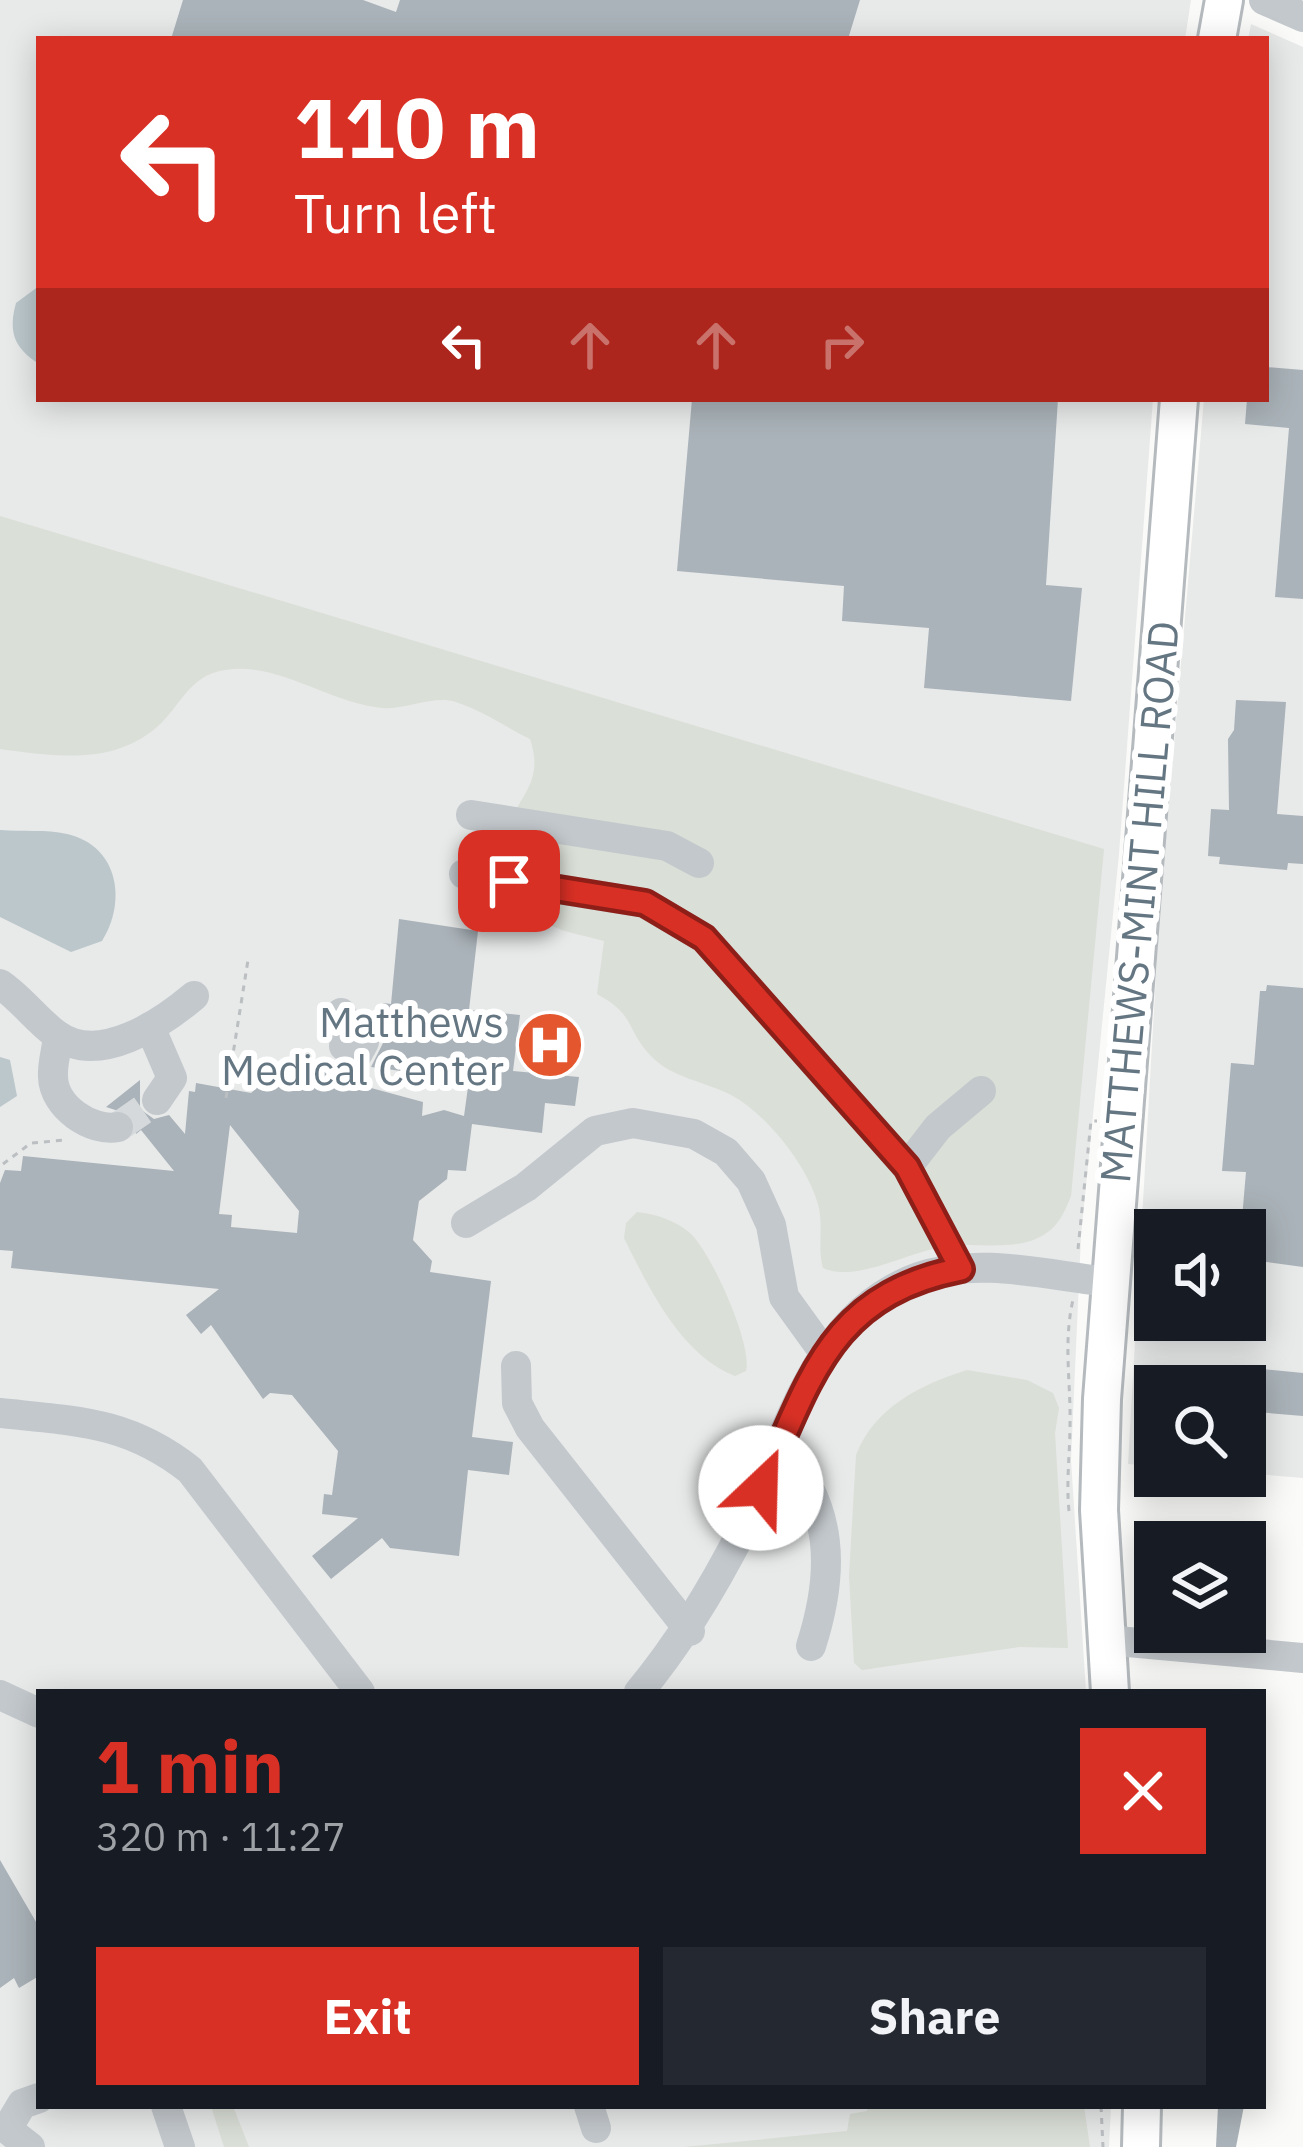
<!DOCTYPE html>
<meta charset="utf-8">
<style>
:root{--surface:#171b24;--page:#242831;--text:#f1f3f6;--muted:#9ea1a6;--accent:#d93025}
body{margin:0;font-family:"IBM Plex Sans",sans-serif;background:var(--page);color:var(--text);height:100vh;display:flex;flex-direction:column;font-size:45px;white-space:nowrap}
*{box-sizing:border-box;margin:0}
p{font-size:39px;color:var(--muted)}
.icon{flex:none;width:66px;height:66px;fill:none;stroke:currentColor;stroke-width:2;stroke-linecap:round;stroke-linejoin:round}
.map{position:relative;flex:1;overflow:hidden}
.side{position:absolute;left:36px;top:1689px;width:1230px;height:420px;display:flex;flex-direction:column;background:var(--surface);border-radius:0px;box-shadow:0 6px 30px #0003}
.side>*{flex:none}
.top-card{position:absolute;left:36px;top:36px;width:1233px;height:366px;border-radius:0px;box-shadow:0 6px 30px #0003;background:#d93025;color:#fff;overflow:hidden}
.buttons{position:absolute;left:1134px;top:1209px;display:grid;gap:24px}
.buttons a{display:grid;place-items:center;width:132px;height:132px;border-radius:0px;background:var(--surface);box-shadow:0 6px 30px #0003;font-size:60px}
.pin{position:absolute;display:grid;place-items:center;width:102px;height:102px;color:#fff;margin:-51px;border-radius:24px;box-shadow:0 6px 18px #0006}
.me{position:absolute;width:132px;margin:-66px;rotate:24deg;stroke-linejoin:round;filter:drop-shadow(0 0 9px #0008)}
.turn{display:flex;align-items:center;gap:42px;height:252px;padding:0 60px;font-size:54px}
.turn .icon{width:156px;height:156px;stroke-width:2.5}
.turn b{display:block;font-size:84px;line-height:102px}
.lanes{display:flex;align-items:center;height:114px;padding:0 60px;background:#0003;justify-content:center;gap:60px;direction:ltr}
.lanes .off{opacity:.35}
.round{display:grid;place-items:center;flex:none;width:126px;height:126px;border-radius:0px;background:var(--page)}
.summary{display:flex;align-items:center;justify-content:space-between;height:204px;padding:0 60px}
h1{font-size:72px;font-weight:800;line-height:90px;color:var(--accent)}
.action{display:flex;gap:24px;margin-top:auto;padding:24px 60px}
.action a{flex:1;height:138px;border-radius:0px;background:var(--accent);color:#fff;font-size:48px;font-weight:800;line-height:138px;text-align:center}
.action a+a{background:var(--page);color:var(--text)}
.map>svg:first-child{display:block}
</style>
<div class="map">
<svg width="1303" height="2147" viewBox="0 0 1303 2147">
<rect width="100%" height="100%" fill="#fafaf8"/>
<g fill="#e8e9e9" fill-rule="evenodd">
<path d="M0 0H1191L1185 39H39V399H1153L1119 854 1081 1236 1071 1460 1086 1692H39V2106H1111L1109 2147H0Z"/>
<path d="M1251 24 1303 47V1478L1245 1473V1386H1155V1466L1128 1464 1160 905 1204 399H1266V39H1248ZM1155 1230H1245V1320H1155Z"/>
</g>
<g fill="#dadfd7">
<path d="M0 516 1104 849 1071 1196C1065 1211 1059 1225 1045 1234 1017 1253 974 1241 942 1247 908 1252 856 1283 823 1268 817 1247 824 1225 818 1204 807 1165 768 1116 733 1096 706 1081 672 1079 650 1055 626 1029 635 1014 597 994L604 941C587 936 566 933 550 925 515 907 489 861 508 823 525 792 543 777 530 739 506 727 481 710 456 702 433 695 406 710 383 708 329 703 277 661 225 670 189 675 181 706 157 727 112 766 54 756 0 749Z"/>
<path d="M637 1212C655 1214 675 1220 690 1233 711 1252 753 1345 746 1371L735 1376C681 1355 649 1288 624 1238L626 1223Z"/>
<path d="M967 1370 1027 1380 1053 1393 1059 1408 1055 1433 1068 1648 1019 1647 862 1670 854 1663 849 1576 856 1455C875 1407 920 1385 967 1370Z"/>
<path d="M211 2106H233L249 2147H224Z"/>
<path d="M868 2106H1084L1090 2147H684L847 2131 850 2114 867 2111Z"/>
</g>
<g fill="#bbc7cb">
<path d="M39 286V364C14 348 8 332 16 303Z"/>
<path d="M0 830C22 832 46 829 67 834 119 846 127 902 102 941L71 952 0 917Z"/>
<path d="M0 1057 10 1060 17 1096 0 1107Z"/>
</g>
<g fill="#aab3b9" fill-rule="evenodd">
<path d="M183 0H363L396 12 400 0H860L848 39H171Z"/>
<path d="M1266 367 1303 370V599L1275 597 1289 428 1245 424 1247 399H1266Z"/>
<path d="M692 399H1058L1046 585 1082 588 1071 701 924 688 929 628 842 621 844 586 677 571Z"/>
<path d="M1236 700 1286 702 1277 814 1303 816V864L1288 863 1287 870 1219 864 1220 857 1208 856 1211 809 1229 810 1228 739 1234 730Z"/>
<path d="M399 919 478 931 469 1010 520 1015 513 1071 579 1077 575 1106 545 1103 542 1133 472 1124 466 1171 448 1170 447 1179 419 1201 413 1240 432 1261 430 1272 491 1281 472 1437 513 1442 509 1475 468 1470 459 1556 390 1548 382 1538 331 1579 312 1556 358 1518 322 1514 324 1494 332 1495 338 1451 292 1395 270 1393 263 1399 211 1325 201 1334 186 1315 219 1289 11 1268 13 1251 0 1250V1183L5 1170 21 1171 23 1156 174 1171 141 1130 136 1134 134 1116 106 1107 140 1080V1109L154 1119 169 1115 185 1134 189 1091 195 1092 196 1083 251 1093 269 1078 297 1082 300 1060 336 1065 334 1078 423 1102 422 1116 444 1110 464 1116 469 1080 371 1067 383 1043 372 1017 381 1018 383 1003 391 1004ZM230 1125 299 1211 297 1233 231 1227 232 1215 219 1214Z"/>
<path d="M1267 985 1303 988V1267L1245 1259V1230H1241L1246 1172 1222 1171 1231 1063 1254 1065 1260 991H1266Z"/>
<path d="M1253 1368 1303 1373V1416L1245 1411V1377L1252 1378Z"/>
<path d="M0 1860 39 1927V1976L19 1988 14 1978 0 1988Z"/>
<path d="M1218 2106H1244L1236 2147H1216Z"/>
</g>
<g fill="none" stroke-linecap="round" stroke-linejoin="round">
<path stroke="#d5d9db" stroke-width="30" stroke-dasharray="30 15" stroke-linecap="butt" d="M118 1127 157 1100"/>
<g stroke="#b5babe" stroke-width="42">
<g id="major">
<path d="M1217 39 1224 0"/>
<path d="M1110 1692 1099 1510 1102 1399 1179 399"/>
<path d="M1141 2147 1142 2106"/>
</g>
</g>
<g stroke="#bbbfc2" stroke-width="3" stroke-dasharray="6 6" stroke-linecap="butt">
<path d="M226 1098 248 960"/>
<path d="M3 1164 31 1143 66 1140"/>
<path d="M1078 1249 1091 1121H1097"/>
<path d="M1069 1511C1066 1481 1070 1454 1070 1425 1071 1383 1063 1343 1073 1300"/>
<path d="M1101 2106 1103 2147"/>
</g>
<g stroke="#c3c8cc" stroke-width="30">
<path d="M1264 0 1303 17"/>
<path d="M471 815 667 846 699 863"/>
<path d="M464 874 645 903 704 938 907 1167 961 1269"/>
<path d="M0 984C21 998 36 1020 57 1035 99 1066 162 1023 194 996"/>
<path d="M341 1013 350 1032 344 1046 358 1053 364 1042 361 1033 350 1032"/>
<path d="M150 1027 172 1078 157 1100"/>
<path d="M58 1036C57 1049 52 1064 53 1077 54 1107 91 1132 118 1127"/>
<path d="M907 1167 938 1127 981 1091"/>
<path d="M466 1223 526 1187 595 1131 633 1123 694 1134 726 1152 751 1181 771 1225 784 1297 823 1351"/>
<path d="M516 1366 517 1403 530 1428 690 1631"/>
<path d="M0 1413C76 1421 128 1421 190 1470L360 1692"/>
<path d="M780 1447C834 1506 835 1571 811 1646"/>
<path d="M1106 1640 1303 1658"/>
<path d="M639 1692C681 1641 712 1590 742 1531 787 1440 812 1315 919 1277 978 1256 1050 1276 1110 1282"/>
<path d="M0 1695 39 1713"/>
<path d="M166 2106 180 2147"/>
<path d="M589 2106 596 2128"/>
<path d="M30 2147 7 2129 22 2104 39 2098"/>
</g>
<use href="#major" stroke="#fff" stroke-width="36"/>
</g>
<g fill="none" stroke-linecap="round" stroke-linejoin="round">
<g stroke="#8d1f18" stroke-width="30">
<path id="route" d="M509 881 645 903 704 938 907 1167 961 1269C829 1295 811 1379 761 1488"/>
</g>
<use href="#route" stroke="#d93025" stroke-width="21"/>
</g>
<defs>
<g id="hospital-disc" transform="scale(3.45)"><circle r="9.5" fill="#e4572e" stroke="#fff"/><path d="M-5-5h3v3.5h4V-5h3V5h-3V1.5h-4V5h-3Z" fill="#fff"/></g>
</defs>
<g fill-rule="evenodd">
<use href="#hospital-disc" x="550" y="1045"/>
</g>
<g text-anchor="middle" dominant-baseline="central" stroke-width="12" stroke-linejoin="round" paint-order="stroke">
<g font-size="42" fill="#657683" stroke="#fff">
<text transform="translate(1139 902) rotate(-85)">MATTHEWS-MINT HILL ROAD</text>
</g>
<g font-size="42" fill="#657683" stroke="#fff" text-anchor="end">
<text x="504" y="1021">Matthews<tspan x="504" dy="48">Medical Center</tspan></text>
</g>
</g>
</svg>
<div class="buttons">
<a><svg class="icon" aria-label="sound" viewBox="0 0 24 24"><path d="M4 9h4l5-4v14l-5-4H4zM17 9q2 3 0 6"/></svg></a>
<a><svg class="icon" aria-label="search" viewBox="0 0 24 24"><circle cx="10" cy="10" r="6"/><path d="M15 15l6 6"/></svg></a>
<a><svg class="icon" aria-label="layers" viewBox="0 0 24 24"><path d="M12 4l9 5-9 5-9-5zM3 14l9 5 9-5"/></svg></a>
</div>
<div class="pin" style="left:509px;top:881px;background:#d93025"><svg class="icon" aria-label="arrive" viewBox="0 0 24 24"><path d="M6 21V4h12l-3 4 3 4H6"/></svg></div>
<svg class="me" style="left:761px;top:1488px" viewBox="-20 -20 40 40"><circle r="19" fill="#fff"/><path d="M0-13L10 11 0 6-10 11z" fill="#d93025"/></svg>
<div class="top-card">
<div class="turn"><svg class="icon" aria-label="left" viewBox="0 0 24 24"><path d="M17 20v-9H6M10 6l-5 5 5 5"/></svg><div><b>110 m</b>Turn left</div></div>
<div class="lanes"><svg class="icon" aria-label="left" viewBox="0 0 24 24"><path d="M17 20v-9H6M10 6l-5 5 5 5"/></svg><svg class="icon off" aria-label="ahead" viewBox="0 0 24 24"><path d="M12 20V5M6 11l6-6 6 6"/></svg><svg class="icon off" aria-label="ahead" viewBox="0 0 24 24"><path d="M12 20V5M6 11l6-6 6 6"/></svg><svg class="icon off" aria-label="right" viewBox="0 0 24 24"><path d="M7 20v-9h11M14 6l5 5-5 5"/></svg></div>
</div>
<section class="side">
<div class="summary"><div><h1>1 min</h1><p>320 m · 11:27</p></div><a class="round" style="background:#d93025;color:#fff"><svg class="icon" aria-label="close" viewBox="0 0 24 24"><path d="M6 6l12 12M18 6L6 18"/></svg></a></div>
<div class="action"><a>Exit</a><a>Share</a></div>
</section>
</div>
